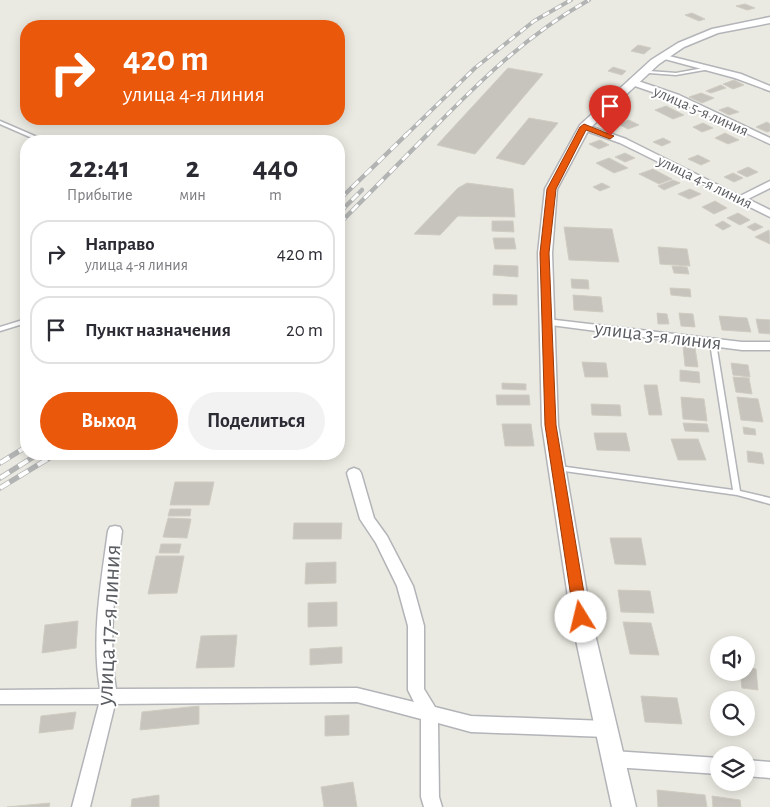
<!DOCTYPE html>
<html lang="ru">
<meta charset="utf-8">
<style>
:root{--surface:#fff;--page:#f2f2f3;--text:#2b2b33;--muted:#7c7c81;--line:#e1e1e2;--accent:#ea580c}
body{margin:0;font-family:"Alegreya Sans",sans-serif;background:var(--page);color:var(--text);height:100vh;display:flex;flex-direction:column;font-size:19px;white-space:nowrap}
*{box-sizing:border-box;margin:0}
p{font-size:16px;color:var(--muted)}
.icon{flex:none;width:28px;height:28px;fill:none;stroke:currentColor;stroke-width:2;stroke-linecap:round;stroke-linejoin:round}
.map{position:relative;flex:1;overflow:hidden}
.sheet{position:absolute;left:20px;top:135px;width:325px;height:325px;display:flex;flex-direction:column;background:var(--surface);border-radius:20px;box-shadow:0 2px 12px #0003}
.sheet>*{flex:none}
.banner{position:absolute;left:20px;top:20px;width:325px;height:105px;border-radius:20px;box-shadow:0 2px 12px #0003;background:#ea580c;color:#fff;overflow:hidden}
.controls{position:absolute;left:710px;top:636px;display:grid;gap:10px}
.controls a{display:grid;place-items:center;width:45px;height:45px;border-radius:50%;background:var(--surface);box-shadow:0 2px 12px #0003;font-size:25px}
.pin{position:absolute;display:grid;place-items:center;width:42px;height:42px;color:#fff;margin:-51px -21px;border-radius:50% 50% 50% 0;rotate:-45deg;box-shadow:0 0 5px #0007}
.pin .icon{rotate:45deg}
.me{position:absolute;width:55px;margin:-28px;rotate:351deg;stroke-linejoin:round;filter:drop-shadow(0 0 4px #0008)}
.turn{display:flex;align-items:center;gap:18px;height:105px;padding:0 20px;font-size:22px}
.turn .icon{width:65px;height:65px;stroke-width:2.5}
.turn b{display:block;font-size:35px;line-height:42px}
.eta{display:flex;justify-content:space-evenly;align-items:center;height:85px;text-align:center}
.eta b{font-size:30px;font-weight:600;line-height:35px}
.action{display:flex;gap:10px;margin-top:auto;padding:10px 20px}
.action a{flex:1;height:58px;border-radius:30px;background:var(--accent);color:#fff;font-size:20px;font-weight:600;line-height:58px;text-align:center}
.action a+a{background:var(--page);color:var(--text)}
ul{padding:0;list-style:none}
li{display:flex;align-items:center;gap:15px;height:68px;margin:0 10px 8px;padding:0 10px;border:2px solid var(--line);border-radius:20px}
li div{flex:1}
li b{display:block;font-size:19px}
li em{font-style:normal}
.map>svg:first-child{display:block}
</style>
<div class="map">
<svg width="770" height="807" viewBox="0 0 770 807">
<rect width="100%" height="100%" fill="#ebeae2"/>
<g fill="#c7c4be" stroke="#cfccc1">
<path d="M745 4 755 8 747 10 736 6Z"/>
<path d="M692 13 705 19 699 21 685 15Z"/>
<path d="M638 45 651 48 644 54 631 51Z"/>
<path d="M613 67 626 71 622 75 608 71Z"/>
<path d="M508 68 543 74 475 154 437 145Z"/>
<path d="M734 80 744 85 733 89 723 84Z"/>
<path d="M721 85 726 88 711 93 706 91Z"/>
<path d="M701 93 714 98 702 103 689 97Z"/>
<path d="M666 106 684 115 673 119 655 110Z"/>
<path d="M728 107 739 112 729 115 719 110Z"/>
<path d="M529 118 558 123 524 165 496 158Z"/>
<path d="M629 120 639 125 628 129 618 124Z"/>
<path d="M767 122 770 124V131L767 132 756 127Z"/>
<path d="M703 123 713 128 702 132 693 127Z"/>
<path d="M725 133 739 140 728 144 715 138Z"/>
<path d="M663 138 671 142 662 146 653 142Z"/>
<path d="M600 140 609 145 599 149 589 144Z"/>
<path d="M625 153 635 158 625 162 615 157Z"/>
<path d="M698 155 710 161 701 165 688 159Z"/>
<path d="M609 158 628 168 614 173 596 163Z"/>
<path d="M748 167 758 172 747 177 737 172Z"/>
<path d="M653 169 672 179 659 184 639 174Z"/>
<path d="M733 173 743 178 734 182 724 177Z"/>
<path d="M673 180 680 183 664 190 658 186Z"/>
<path d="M467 183 513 189 515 217 458 216 440 235 414 234 458 188Z"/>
<path d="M602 183 610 187 600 191 593 187Z"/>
<path d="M690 189 701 194 689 199 678 194Z"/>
<path d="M715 201 727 208 714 214 702 207Z"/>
<path d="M738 213 750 220 740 225 727 218Z"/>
<path d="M492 221H513L514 232 492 231Z"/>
<path d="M723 221 731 226 723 230 715 225Z"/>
<path d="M755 223 763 227 754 231 747 227Z"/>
<path d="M564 227 612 229 619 262 569 260Z"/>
<path d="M769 230 770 244 755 237Z"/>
<path d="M493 238H514L516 249H495Z"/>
<path d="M658 247 687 249 690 266 660 264Z"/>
<path d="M494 265 518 266V277L493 275Z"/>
<path d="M672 266 687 267 689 274 674 273Z"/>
<path d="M571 279 588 280 589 289 572 288Z"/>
<path d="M670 288 690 289 691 297 671 295Z"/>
<path d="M493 294 517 295V305H493Z"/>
<path d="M573 295 601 297 603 312 574 310Z"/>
<path d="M657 313 667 314 669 324H658Z"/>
<path d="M679 313 693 314 695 327 681 326Z"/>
<path d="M719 316 747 318 751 332 722 330Z"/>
<path d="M756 319 770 320V334L759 333Z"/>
<path d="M683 346 695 348 698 367 685 366Z"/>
<path d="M582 362 606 363 608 377H585Z"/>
<path d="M731 363 748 365 750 377 733 375Z"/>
<path d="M680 370 699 372 700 383 680 381Z"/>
<path d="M733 377 749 378 752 394 736 392Z"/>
<path d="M502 383 526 384V390L502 389Z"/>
<path d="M644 385H657L662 415H649Z"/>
<path d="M496 395H529L530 405H497Z"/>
<path d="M681 397 704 399 707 421 683 419Z"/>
<path d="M737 397 758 399 763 422 741 420Z"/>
<path d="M591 404 620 405 621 416 592 415Z"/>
<path d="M683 423 707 424 709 432 685 431Z"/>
<path d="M502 424H531L534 446H505Z"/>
<path d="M743 427 755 429 756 435 744 434Z"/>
<path d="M594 433H626L630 451 597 450Z"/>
<path d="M671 439H698L706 460H678Z"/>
<path d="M747 451 762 453 764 464 748 462Z"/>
<path d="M175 482H214L209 505H170Z"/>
<path d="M170 509H191L190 516H168Z"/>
<path d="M168 518 191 519 187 538 163 537Z"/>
<path d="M294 523H342L341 539H293Z"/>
<path d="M610 538H641L646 565 615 564Z"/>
<path d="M161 544H181L179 553H159Z"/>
<path d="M156 556H184L177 593 148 594Z"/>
<path d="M336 562V583L305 584 306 563Z"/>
<path d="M618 590 650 591 654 613 621 612Z"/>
<path d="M337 602V626L308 627V603Z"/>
<path d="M78 621 76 648 42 653 45 625Z"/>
<path d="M623 622 651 623 659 655 630 654Z"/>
<path d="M237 635 234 667 196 668 201 636Z"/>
<path d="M342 647V663L310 665V649Z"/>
<path d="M746 667 756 669 758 690 742 688 740 672H746Z"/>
<path d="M641 696 677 698 682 724 645 722Z"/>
<path d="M199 706V724L140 730 142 712Z"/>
<path d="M76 712 73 729 39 733 41 716Z"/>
<path d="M349 715V735L325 736V716Z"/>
<path d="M353 782 357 807H324L321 787Z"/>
<path d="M657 790 705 795 707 807H658Z"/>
<path d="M159 795V807H131L132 799Z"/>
<path d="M712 796 740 800 741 807H713Z"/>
<path d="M50 803 49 807H7Z"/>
</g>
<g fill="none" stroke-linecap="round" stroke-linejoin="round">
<g stroke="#b2b4b8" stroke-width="3">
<g id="service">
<path d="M709 67H710V69L676 75 649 73 647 72 649 71 676 73Z"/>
<path d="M0 121 44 140V141H39L0 124Z"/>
<path d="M26 319V323L0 331V327Z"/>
<path d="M713 341 716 343 740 491 770 498V504L737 495 557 470 556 468 557 466H559L733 490 710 343Z"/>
</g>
</g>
<g stroke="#b2b4b8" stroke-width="3">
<g id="minor">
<path d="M661 54 741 74 770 86V91L735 78 661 58Z"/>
<path d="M629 80H635L679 95 770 138V144L673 99 629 84Z"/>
<path d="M584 124 626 139 740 196 770 181V188L748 199 770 210V217L620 143 581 129V125Z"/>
<path d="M547 319 742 342H770V350H742L543 324 541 322Z"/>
<path d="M354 468 359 470 361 473 374 518 387 536 413 586 424 626V689L435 707 471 716 606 721 612 724 615 729 612 734 606 737 471 732 438 723 439 797 442 807H424L421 797V719L357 702 115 704 90 807H72L99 704H0V690L100 689C91 637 101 583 108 531L110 527 115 526 120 527 122 531C116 583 107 637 116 689L357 688 414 702 408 690V626L397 586 376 543 360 519 347 473 349 470Z"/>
<path d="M613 751 719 758V774L613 767 607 765 604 759 607 753Z"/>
<path d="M746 760 770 762V778L746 776Z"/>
</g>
</g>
<g stroke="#b2b4b8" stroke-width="3">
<path id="tertiary" d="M770 17V23L718 33 684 47 659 64 589 129 557 189 552 253 558 425 591 617 636 807H612L571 617 542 425 538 253 545 189 580 125 651 60 678 43 712 29Z"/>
</g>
<use href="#service" fill="#fff" fill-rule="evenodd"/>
<use href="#minor" fill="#fff" fill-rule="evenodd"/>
<use href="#tertiary" fill="#fff" fill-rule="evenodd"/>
<g stroke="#b2b3b3" stroke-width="4">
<g id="rail-far2">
<path d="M406 135 475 68 534 21 571 0"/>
<path d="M427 135C477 84 526 35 589 0"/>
</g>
</g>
<g stroke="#b2b3b3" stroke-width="4.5">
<g id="rail-far1">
<path d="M339 200 407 134"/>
<path d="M339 213 362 190"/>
<path d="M339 224 428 134"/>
</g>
</g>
<g stroke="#b2b3b3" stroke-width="5.5">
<g id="rail">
<path d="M0 463 26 447"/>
<path d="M0 478 38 454"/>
<path d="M0 488 56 454"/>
</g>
</g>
<use href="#rail-far2" stroke="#fff" stroke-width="2.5" stroke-dasharray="7" stroke-linecap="butt"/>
<use href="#rail-far1" stroke="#fff" stroke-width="3" stroke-dasharray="9" stroke-linecap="butt"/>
<use href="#rail" stroke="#fff" stroke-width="4" stroke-dasharray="11" stroke-linecap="butt"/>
</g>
<path fill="#ea580c" stroke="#983908" d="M584 124 614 136 610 139 586 130 556 189 549 253 556 425 588 617 586 621 581 623 576 621 574 617 545 425 540 253 547 189 580 127Z"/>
<g text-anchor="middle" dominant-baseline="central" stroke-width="4" stroke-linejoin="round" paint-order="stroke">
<g font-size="16" fill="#5a5d61" stroke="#fff">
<text transform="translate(701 111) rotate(24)">улица 5-я линия</text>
<text transform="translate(705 182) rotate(26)">улица 4-я линия</text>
</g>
<g font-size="20" fill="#5a5d61" stroke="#fff">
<text transform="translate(658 336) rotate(7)">улица 3-я линия</text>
</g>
<g font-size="24" fill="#5a5d61" stroke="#fff">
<text transform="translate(109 625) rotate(-87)">улица 17-я линия</text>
</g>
</g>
</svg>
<div class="controls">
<a><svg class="icon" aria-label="sound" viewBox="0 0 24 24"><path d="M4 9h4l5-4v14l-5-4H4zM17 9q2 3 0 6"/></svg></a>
<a><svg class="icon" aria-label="search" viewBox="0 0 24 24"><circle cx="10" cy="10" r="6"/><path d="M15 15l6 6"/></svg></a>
<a><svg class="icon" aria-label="layers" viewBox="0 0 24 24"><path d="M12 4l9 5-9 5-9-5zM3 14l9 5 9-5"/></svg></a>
</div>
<div class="pin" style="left:610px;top:136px;background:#d93025"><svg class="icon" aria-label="arrive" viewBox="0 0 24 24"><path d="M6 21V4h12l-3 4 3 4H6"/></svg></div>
<svg class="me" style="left:581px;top:617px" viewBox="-20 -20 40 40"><circle r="19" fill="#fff"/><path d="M0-13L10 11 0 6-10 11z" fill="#ea580c"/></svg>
<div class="banner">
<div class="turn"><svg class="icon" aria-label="right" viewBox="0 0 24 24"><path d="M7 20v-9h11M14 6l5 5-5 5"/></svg><div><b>420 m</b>улица 4-я линия</div></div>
</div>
<section class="sheet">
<div class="eta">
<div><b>22:41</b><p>Прибытие</p></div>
<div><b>2</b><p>мин</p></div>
<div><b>440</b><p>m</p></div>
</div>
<ul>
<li><svg class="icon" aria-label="right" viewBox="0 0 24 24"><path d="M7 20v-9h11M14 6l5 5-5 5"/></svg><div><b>Направо</b><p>улица 4-я линия</p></div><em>420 m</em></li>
<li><svg class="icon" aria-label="arrive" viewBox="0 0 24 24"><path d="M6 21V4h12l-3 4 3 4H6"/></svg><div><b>Пункт назначения</b></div><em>20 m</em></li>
</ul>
<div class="action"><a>Выход</a><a>Поделиться</a></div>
</section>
</div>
